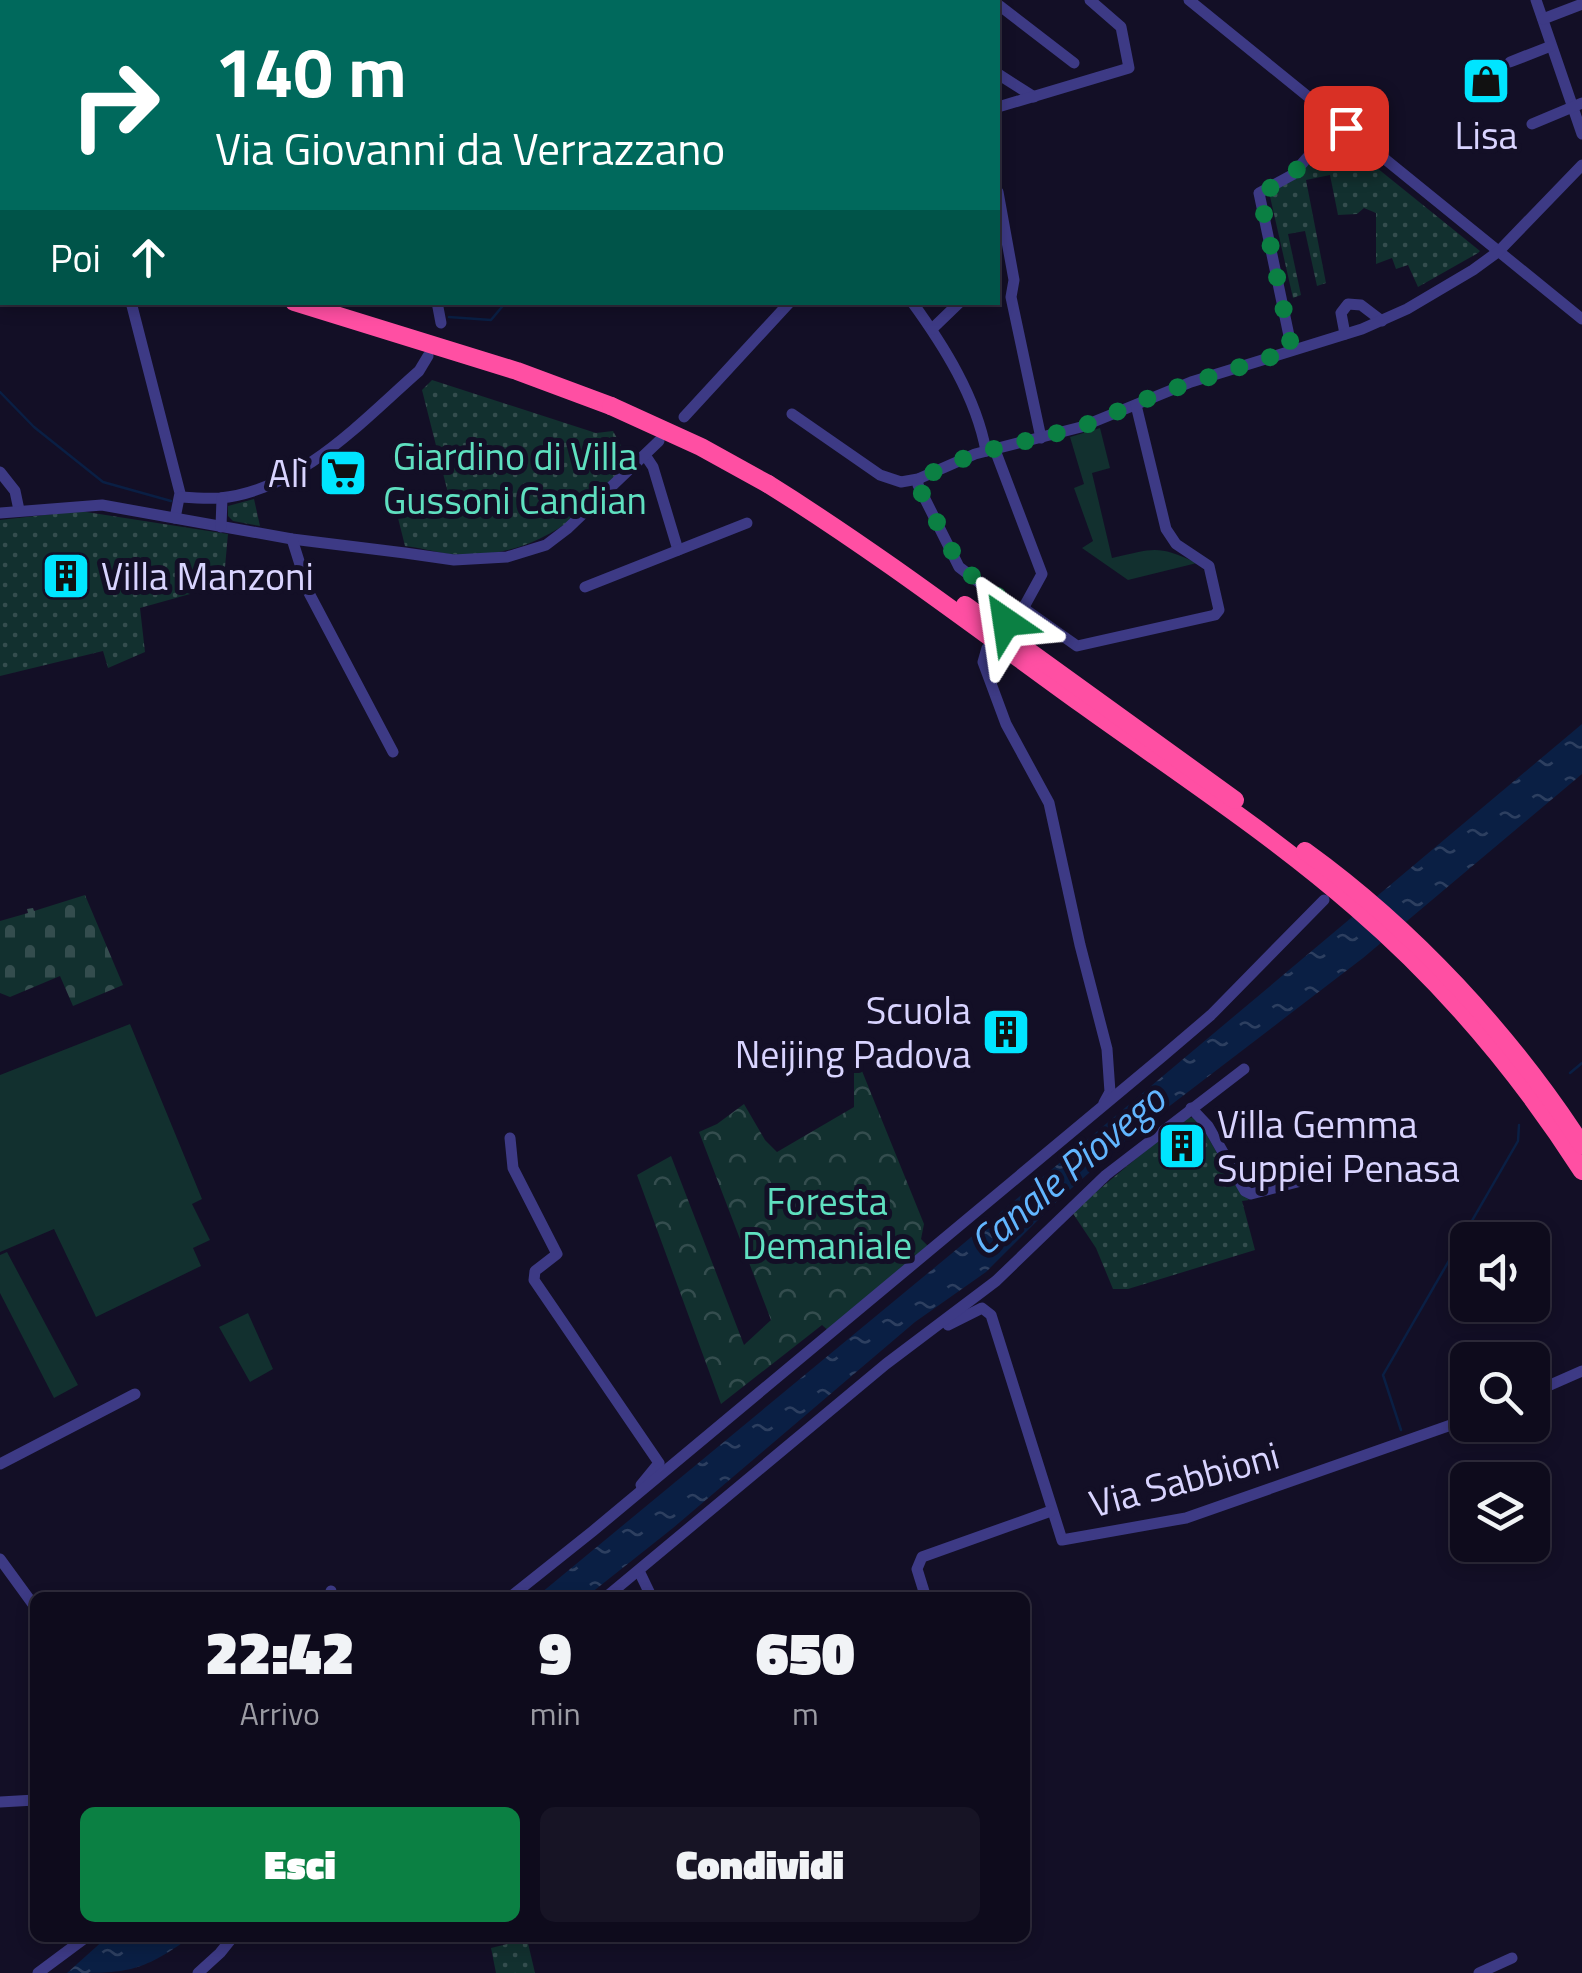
<!DOCTYPE html>
<html lang="it">
<meta charset="utf-8">
<style>
:root{--surface:#0e0b1c;--page:#171425;--text:#f1f3f6;--muted:#9b9ba3;--line:#2e2b3b;--accent:#0b8043}
body{margin:0;font-family:"Titillium Web",sans-serif;background:var(--page);color:var(--text);height:100vh;display:flex;flex-direction:column;font-size:38px;white-space:nowrap}
*{box-sizing:border-box;margin:0}
p{font-size:32px;color:var(--muted)}
.icon{flex:none;width:55px;height:55px;fill:none;stroke:currentColor;stroke-width:2;stroke-linecap:round;stroke-linejoin:round}
.map{position:relative;flex:1;overflow:hidden}
.details{position:absolute;left:30px;top:1592px;width:1000px;height:350px;display:flex;flex-direction:column;background:var(--surface);border-radius:15px;box-shadow:0 5px 15px #0003,0 0 0 2px var(--line)}
.details>*{flex:none}
.banner{position:absolute;left:0px;top:0px;width:1000px;height:305px;box-shadow:0 5px 15px #0003,0 0 0 2px var(--line);background:#00695c;color:#fff;overflow:hidden}
.tools{position:absolute;left:1450px;top:1222px;display:grid;gap:20px}
.tools a{display:grid;place-items:center;width:100px;height:100px;border-radius:15px;background:var(--surface);box-shadow:0 5px 15px #0003,0 0 0 2px var(--line);font-size:50px}
.pin{position:absolute;display:grid;place-items:center;width:85px;height:85px;color:#fff;margin:-42px;border-radius:20px;box-shadow:0 5px 15px #0006}
.me{position:absolute;width:110px;margin:-55px;rotate:328deg;stroke-linejoin:round;filter:drop-shadow(0 0 8px #0008)}
.turn{display:flex;align-items:center;gap:35px;height:210px;padding:0 50px;font-size:45px}
.turn .icon{width:130px;height:130px;stroke-width:2.5}
.turn b{display:block;font-size:70px;line-height:85px}
.then{display:flex;align-items:center;height:95px;padding:0 50px;background:#0003;gap:20px;font-size:38px}
.eta{display:flex;justify-content:space-evenly;align-items:center;height:170px;text-align:center}
.eta b{font-size:60px;font-weight:800;line-height:70px}
.cta{display:flex;gap:20px;margin-top:auto;padding:20px 50px}
.cta a{flex:1;height:115px;border-radius:15px;background:var(--accent);color:#fff;font-size:40px;font-weight:800;line-height:115px;text-align:center}
.cta a+a{background:var(--page);color:var(--text)}
.map>svg:first-child{display:block}
</style>
<div class="map">
<svg width="1582" height="1973" viewBox="0 0 1582 1973">
<defs>
<pattern id="grass-dots" width="8" height="8" patternUnits="userSpaceOnUse" patternTransform="scale(2.5)"><rect width="8" height="8" fill="#12302f"/><path d="M2 2h.1M6 6h.1" fill="none" stroke="#344d4e" stroke-width="1.8" stroke-linecap="round"/></pattern>
<pattern id="forest-crowns" width="20" height="18" patternUnits="userSpaceOnUse" patternTransform="scale(2.5)"><rect width="20" height="18" fill="#12302f"/><path d="M2 6a3 3 0 1 1 6 0M12 15a3 3 0 1 1 6 0" fill="none" stroke="#344d4e"/></pattern>
<pattern id="cemetery-stones" width="16" height="16" patternUnits="userSpaceOnUse" patternTransform="scale(2.5)"><rect width="16" height="16" fill="#12302f"/><path d="M2 7V4a2 2 0 0 1 4 0v3zM10 15v-3a2 2 0 0 1 4 0v3z" fill="#344d4e"/></pattern>
<pattern id="water-ripples" width="26" height="14" patternUnits="userSpaceOnUse" patternTransform="scale(2.5)"><rect width="26" height="14" fill="#0a1f44"/><path d="M2 4q2-2 4 0t4 0M15 11q2-2 4 0t4 0" fill="none" stroke="#2d3f60"/></pattern>
</defs>
<rect width="100%" height="100%" fill="#130f26"/>
<g fill="url(#grass-dots)">
<path d="M760 0H995L758 2Z"/>
<path d="M1343 132 1353 138 1351 147 1480 251 1478 253 1418 287 1408 265 1396 269 1392 258 1376 264V213L1364 208 1357 214 1338 215 1330 175 1306 180 1326 283 1317 286 1305 231 1288 234 1301 295 1293 298 1269 192 1296 178 1333 135Z"/>
<path d="M432 380 596 433 613 431 629 460C586 516 539 554 467 555 447 556 425 548 405 546L396 510 449 497 422 390Z"/>
<path d="M254 499 260 526 233 521 228 516V506Z"/>
<path d="M80 511 228 534 225 567 208 589 140 608 145 652 108 668 103 651 0 676V520Z"/>
<path d="M1186 1117 1195 1118 1201 1125 1235 1185 1249 1200 1242 1201 1255 1250 1128 1289H1113L1096 1248 1072 1212Z"/>
<path d="M527 1939 535 1973H496L491 1948Z"/>
</g>
<path fill="url(#forest-crowns)" d="M862 1071 924 1224 921 1239 929 1247 831 1333 822 1325 721 1404 637 1175 671 1156 744 1345 771 1320 699 1132 717 1124 744 1104 765 1140 777 1152 854 1107V1073Z"/>
<path fill="url(#cemetery-stones)" d="M85 895 123 985 73 1006 60 976 10 997 0 993V921L28 913 27 909 33 908 34 911Z"/>
<g fill="#12302f">
<path d="M1100 428 1110 468 1092 473 1112 558C1154 549 1156 544 1197 563L1128 580 1082 548 1093 541 1074 488 1084 484 1070 437Z"/>
<path d="M130 1024 202 1199 192 1204 210 1240 193 1248 201 1266 96 1317 54 1229 0 1252V1075Z"/>
<path d="M7 1252 78 1385 54 1398 0 1293V1255Z"/>
<path d="M248 1313 273 1369 250 1382 219 1327Z"/>
</g>
<g fill="url(#water-ripples)">
<path d="M1582 724V774L1363 958 1133 1134 1055 1203 986 1272 915 1322 673 1528 586 1597 535 1598 951 1254Z"/>
<path d="M106 1938H189C141 1973 125 1973 67 1973Z"/>
</g>
<g fill="none" stroke-linecap="round" stroke-linejoin="round">
<g stroke="#0a1f44" stroke-width="2.5">
<path d="M750 2 751 0"/>
<path d="M449 317 491 320 506 302"/>
<path d="M0 392 34 427 103 482 171 501"/>
<path d="M1570 1073 1582 1063"/>
<path d="M1401 1430 1383 1375 1518 1141 1519 1125"/>
</g>
<g stroke="#3d3a85" stroke-width="11">
<path d="M44 0 45 2"/>
<path d="M297 0 298 2"/>
<path d="M1189 0 1582 319"/>
<path d="M1536 0 1582 134"/>
<path d="M100 2 109 0"/>
<path d="M622 2V0"/>
<path d="M1000 6 1074 63"/>
<path d="M1543 19 1582 4"/>
<path d="M1510 62 1551 46"/>
<path d="M998 74 1034 97"/>
<path d="M998 107 1129 68 1121 27 1090 0"/>
<path d="M1532 124 1582 103"/>
<path d="M998 192 1014 280 1011 297 1041 438"/>
<path d="M131 302 180 493 175 518"/>
<path d="M437 302 441 323"/>
<path d="M912 302C944 346 976 397 986 451"/>
<path d="M932 329 960 302"/>
<path d="M1345 334 1341 313 1348 304 1361 305 1382 321"/>
<path d="M1292 350 1259 193 1292 175 1329 133 1346 128"/>
<path d="M792 414 880 475 901 482 918 479 975 454 1081 427 1191 382 1362 329 1407 309 1473 270 1499 251 1582 165"/>
<path d="M684 417 790 302"/>
<path d="M995 450 1042 574 1025 605 1026 610 1077 646 1215 615 1219 610 1209 566 1176 544 1166 529 1136 405"/>
<path d="M645 455 653 467 678 550"/>
<path d="M0 472 15 491 19 510"/>
<path d="M918 479V485L959 567 1005 602 1010 609 1007 622"/>
<path d="M181 497C194 498 207 499 220 498 300 490 362 421 419 371L428 356"/>
<path d="M0 513 102 505 292 539 405 553 454 560 507 557 546 545 567 529 659 441"/>
<path d="M221 527 222 498"/>
<path d="M292 539 309 593 393 752"/>
<path d="M585 587 747 523"/>
<path d="M987 648 983 662 1006 724 1049 803 1080 945 1107 1049 1110 1092 1104 1103"/>
<path d="M1191 1108 1208 1126 1245 1191 1251 1194 1305 1180"/>
<path d="M510 1138 513 1168 557 1254 535 1271 534 1280 659 1463 641 1485"/>
<path d="M948 1325 982 1308 991 1315 1062 1540 1186 1518 1468 1419"/>
<path d="M1532 1393 1582 1371"/>
<path d="M0 1464 135 1394"/>
<path d="M0 1559 35 1607"/>
<path d="M639 1571 652 1598"/>
<path d="M331 1591 332 1598"/>
<path d="M509 1598 593 1531 1163 1056 1211 1015 1324 900"/>
<path d="M605 1598 886 1364 996 1281 1106 1175 1244 1069"/>
<path d="M926 1598 917 1569 922 1557 1051 1511"/>
<path d="M0 1802 35 1800"/>
<path d="M38 1973 85 1938"/>
<path d="M198 1973 220 1953 232 1938"/>
<path d="M1479 1973 1512 1958"/>
</g>
<g stroke="#ff4fa3" stroke-width="18">
<path d="M0 177 2 178"/>
<path d="M294 302 517 371 611 406"/>
<path d="M768 484C877 552 979 630 1083 705 1175 771 1271 834 1356 908 1443 983 1520 1074 1582 1171"/>
<path d="M965 605 1235 800"/>
<path d="M1305 851C1413 929 1509 1033 1582 1145"/>
</g>
<path stroke="#ff4fa3" stroke-width="18" d="M611 406 701 447 768 484"/>
</g>
<g fill="none" stroke-linecap="round" stroke-linejoin="round">
<path stroke="#0b8043" stroke-width="18" stroke-dasharray="0 32.4" d="M1006 622 1010 608 1005 602 960 566 918 486V479L974 454 1081 427 1163 392 1292 350 1260 194 1292 175 1329 133 1346 128"/>
</g>
<defs>
<g id="shop-square" transform="scale(2.5)"><rect x="-9" y="-9" width="18" height="18" rx="4" fill="#00e5ff" stroke="#130f26"/><path d="M-5-2.5h2.3a2.7 3.5 0 0 1 5.4 0H5L5.5 6h-11ZM-1.5-2.5h3a1.5 2.3 0 0 0-3 0Z" fill="#111"/></g>
<g id="supermarket-square" transform="scale(2.5)"><rect x="-9" y="-9" width="18" height="18" rx="4" fill="#00e5ff" stroke="#130f26"/><path d="M-6-5.5h2.5l.6 2H6L4.5 2H-2.5L-4.4-4H-6ZM-1.5 3.2a1.3 1.3 0 1 0 .1 0ZM3 3.2a1.3 1.3 0 1 0 .1 0Z" fill="#111"/></g>
<g id="building-square" transform="scale(2.5)"><rect x="-9" y="-9" width="18" height="18" rx="4" fill="#00e5ff" stroke="#130f26"/><path d="M-4-6H4V6H1V3H-1V6H-4ZM-2.5-4.3h1.7v1.8h-1.7ZM.8-4.3h1.7v1.8H.8ZM-2.5-1h1.7V.8h-1.7ZM.8-1h1.7V.8H.8Z" fill="#111"/></g>
</defs>
<g fill-rule="evenodd">
<use href="#shop-square" x="1486" y="81"/>
<use href="#supermarket-square" x="343" y="473"/>
<use href="#building-square" x="66" y="576"/>
<use href="#building-square" x="1006" y="1032"/>
<use href="#building-square" x="1182" y="1146"/>
</g>
<g text-anchor="middle" dominant-baseline="central" stroke-width="10" stroke-linejoin="round" paint-order="stroke">
<g font-size="38" fill="#d9d4ff" stroke="#130f26" text-anchor="end">
<text x="1486" y="135" text-anchor="middle">Lisa</text>
<text x="308" y="473">Alì</text>
<text x="101" y="576" text-anchor="start">Villa Manzoni</text>
<text x="971" y="1010">Scuola<tspan x="971" dy="44">Neijing Padova</tspan></text>
<text x="1217" y="1124" text-anchor="start">Villa Gemma<tspan x="1217" dy="44">Suppiei Penasa</tspan></text>
</g>
<g font-size="38" fill="#5fe0c0" stroke="#130f26">
<text x="515" y="456">Giardino di Villa<tspan x="515" dy="44">Gussoni Candian</tspan></text>
<text x="827" y="1201">Foresta<tspan x="827" dy="44">Demaniale</tspan></text>
</g>
<g font-size="38" fill="#d9d4ff" stroke="#130f26">
<text transform="translate(1184 1479) rotate(-15)">Via Sabbioni</text>
</g>
<g font-size="40" font-style="italic" fill="#62b6ff" stroke="#130f26">
<text transform="translate(1067 1170) rotate(-40)">Canale Piovego</text>
</g>
</g>
</svg>
<div class="tools">
<a><svg class="icon" aria-label="sound" viewBox="0 0 24 24"><path d="M4 9h4l5-4v14l-5-4H4zM17 9q2 3 0 6"/></svg></a>
<a><svg class="icon" aria-label="search" viewBox="0 0 24 24"><circle cx="10" cy="10" r="6"/><path d="M15 15l6 6"/></svg></a>
<a><svg class="icon" aria-label="layers" viewBox="0 0 24 24"><path d="M12 4l9 5-9 5-9-5zM3 14l9 5 9-5"/></svg></a>
</div>
<div class="pin" style="left:1346px;top:128px;background:#d93025"><svg class="icon" aria-label="arrive" viewBox="0 0 24 24"><path d="M6 21V4h12l-3 4 3 4H6"/></svg></div>
<svg class="me" style="left:1006px;top:622px" viewBox="-20 -20 40 40"><path d="M0-17L14 15 0 8-14 15z" fill="#0b8043" stroke="#fff" stroke-width="4"/></svg>
<div class="banner">
<div class="turn"><svg class="icon" aria-label="right" viewBox="0 0 24 24"><path d="M7 20v-9h11M14 6l5 5-5 5"/></svg><div><b>140 m</b>Via Giovanni da Verrazzano</div></div>
<div class="then">Poi<svg class="icon" aria-label="ahead" viewBox="0 0 24 24"><path d="M12 20V5M6 11l6-6 6 6"/></svg></div>
</div>
<section class="details">
<div class="eta">
<div><b>22:42</b><p>Arrivo</p></div>
<div><b>9</b><p>min</p></div>
<div><b>650</b><p>m</p></div>
</div>
<div class="cta"><a>Esci</a><a>Condividi</a></div>
</section>
</div>
